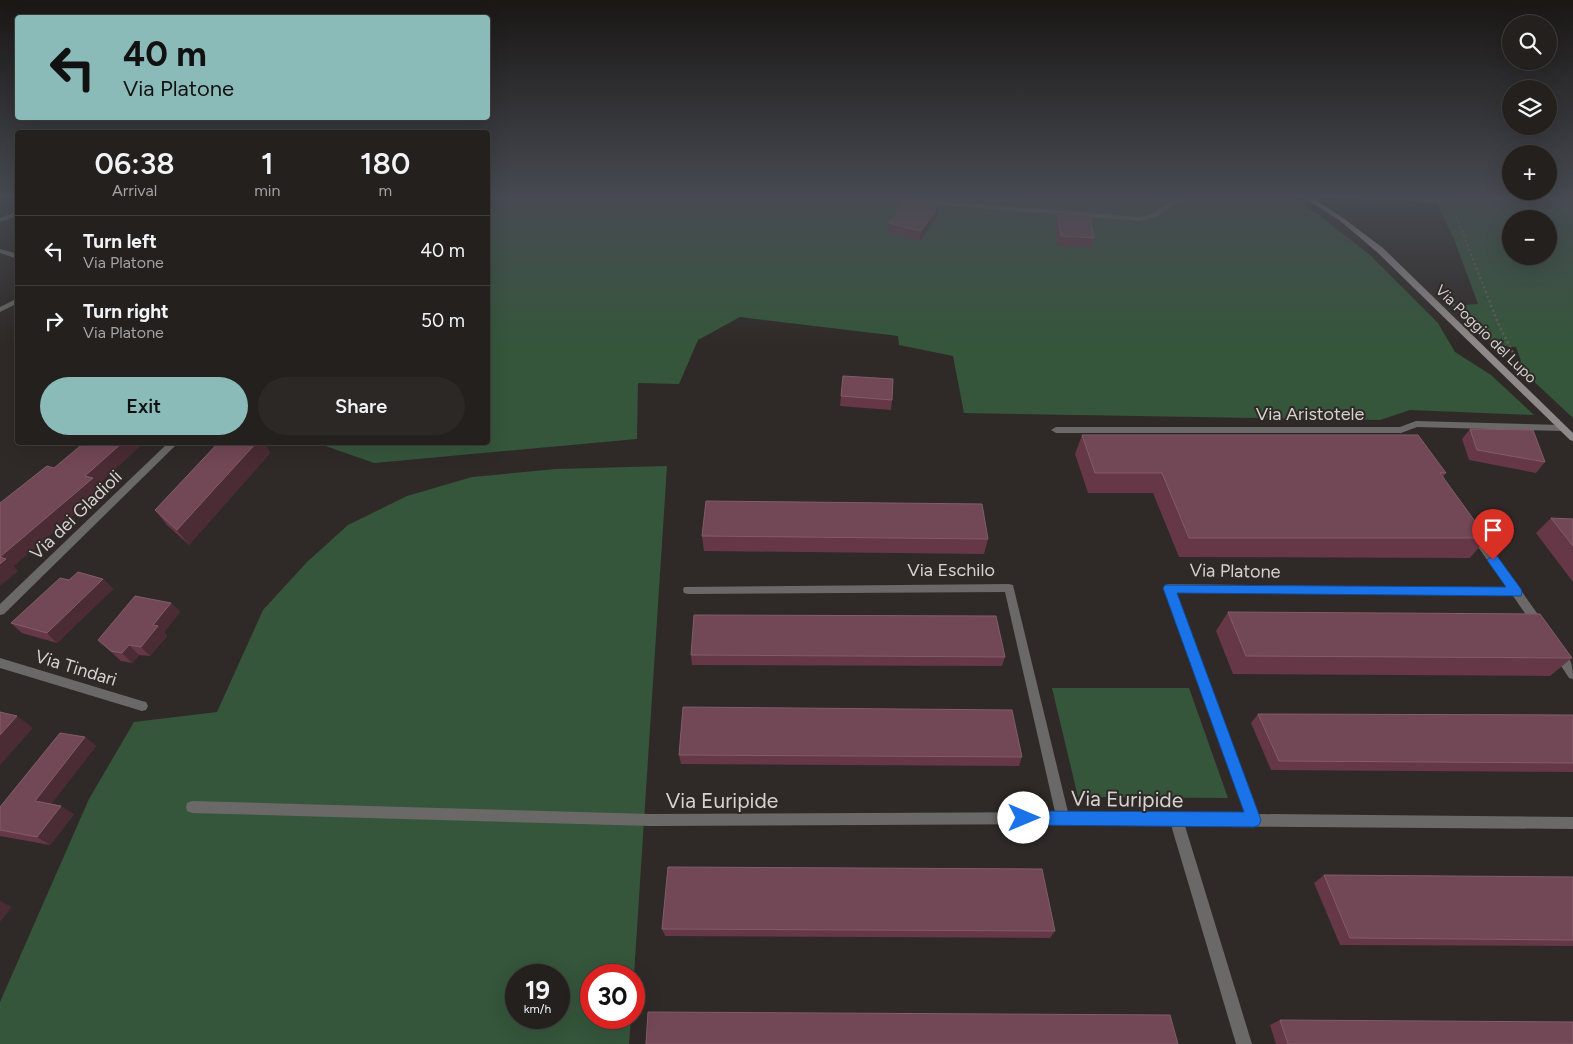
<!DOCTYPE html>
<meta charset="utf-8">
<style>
:root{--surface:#23201d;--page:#2b2826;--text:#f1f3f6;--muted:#a3a3a4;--line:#403e3b;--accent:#8bbbb9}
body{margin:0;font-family:Figtree,sans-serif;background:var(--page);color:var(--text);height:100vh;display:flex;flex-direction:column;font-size:19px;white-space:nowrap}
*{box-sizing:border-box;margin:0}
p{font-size:16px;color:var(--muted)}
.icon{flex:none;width:28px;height:28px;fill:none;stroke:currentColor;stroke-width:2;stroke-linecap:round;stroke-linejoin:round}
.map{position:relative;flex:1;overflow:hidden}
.panel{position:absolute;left:15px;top:130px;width:475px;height:315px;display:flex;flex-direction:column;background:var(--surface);border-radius:5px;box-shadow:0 5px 20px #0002,0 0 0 1px var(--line)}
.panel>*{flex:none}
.hud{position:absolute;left:15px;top:15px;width:475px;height:105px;border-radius:5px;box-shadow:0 5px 20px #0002,0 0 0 1px var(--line);background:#8bbbb9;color:#111;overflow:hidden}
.tools{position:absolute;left:1502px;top:15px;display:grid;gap:10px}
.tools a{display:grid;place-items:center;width:55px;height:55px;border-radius:50%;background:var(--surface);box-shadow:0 5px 20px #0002,0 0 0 1px var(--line);font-size:25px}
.speed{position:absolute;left:505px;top:964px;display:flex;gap:10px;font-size:25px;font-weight:700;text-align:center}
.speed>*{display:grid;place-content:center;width:65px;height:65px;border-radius:50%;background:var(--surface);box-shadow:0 5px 20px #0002,0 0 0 1px var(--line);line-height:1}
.speed small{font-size:12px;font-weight:400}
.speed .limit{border:8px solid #d22;background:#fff;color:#111}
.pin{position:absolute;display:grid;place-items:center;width:42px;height:42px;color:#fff;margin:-51px -21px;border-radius:50% 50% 50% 0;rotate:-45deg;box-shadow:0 0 5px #0007}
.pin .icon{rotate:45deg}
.me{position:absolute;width:55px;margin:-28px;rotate:90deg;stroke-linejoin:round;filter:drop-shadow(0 0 4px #0008)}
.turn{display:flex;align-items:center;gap:18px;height:105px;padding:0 25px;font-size:22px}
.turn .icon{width:65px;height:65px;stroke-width:2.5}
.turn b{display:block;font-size:35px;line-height:42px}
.eta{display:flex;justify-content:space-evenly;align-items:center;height:85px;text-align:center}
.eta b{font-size:30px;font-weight:600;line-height:35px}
.action{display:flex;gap:10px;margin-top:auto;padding:10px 25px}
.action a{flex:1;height:58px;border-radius:30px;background:var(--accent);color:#111;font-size:20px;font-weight:600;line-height:58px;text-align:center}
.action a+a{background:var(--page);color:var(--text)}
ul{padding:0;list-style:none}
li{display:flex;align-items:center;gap:15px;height:70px;padding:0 25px;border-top:1px solid var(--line)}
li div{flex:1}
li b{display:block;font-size:19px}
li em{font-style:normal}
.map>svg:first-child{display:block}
</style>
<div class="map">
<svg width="1573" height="1044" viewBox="0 0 1573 1044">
<rect width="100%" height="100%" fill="#2f2a27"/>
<g fill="#35563b" fill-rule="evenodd">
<path d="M488 198H1292L1316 213 1370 255 1438 323 1455 352 1491 375 1534 415 1410 410 1380 420 964 413 953 356 899 345 898 336 740 317 698 340 679 384 638 383 637 439 374 463 317 443 488 442Z"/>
<path d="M1323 198H1573V418L1513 362 1521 361 1516 347 1495 345 1448 302 1462 305 1478 304 1454 239 1436 202ZM1511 219H1549V256H1511Z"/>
<path d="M667 466 634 975H591V1018H631L629 1044H0V1002L89 799 134 722 217 712 263 610 307 562 348 525 407 496 472 477 556 469ZM516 975H559V1018H516Z"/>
<path d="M1052 688H1189L1228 798 1078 797Z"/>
</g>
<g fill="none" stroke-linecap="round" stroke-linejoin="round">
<path stroke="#625d5b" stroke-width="2.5" stroke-dasharray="2 3" stroke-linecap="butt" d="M1449 198 1498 323 1513 353"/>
<g fill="#6b6868" fill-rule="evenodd">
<path d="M1175 198H1183L1156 217 1140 221 912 203 909 201 912 199 1140 217 1152 214Z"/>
<path d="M192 801 651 814 656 815 658 820 656 825 651 826 192 813 187 811 186 807 187 803Z"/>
</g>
<g fill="#6b6868" fill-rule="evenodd">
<path d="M18 211V216L0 222V218Z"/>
<path d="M0 249 18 254V259L0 253Z"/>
<path d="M18 298V303L0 312V307Z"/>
<path d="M1416 421 1563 425 1568 428 1563 431 1417 427 1401 433H1056L1051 430 1056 427H1400Z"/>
<path d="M169 442H179L4 614 0 615V604Z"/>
<path d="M1475 530 1479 531 1544 623 1546 626 1544 629 1540 631 1536 629 1513 596 1176 592 1258 814 1573 817V829L1185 826 1252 1044H1236L1171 825 1063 824 651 826 646 825 644 820 646 815 651 814 1055 812 1005 592 688 594 684 593 683 590 684 587 1009 584 1013 585 1068 812 1245 813 1164 588 1165 585 1169 584 1507 588 1471 537 1470 534 1471 531Z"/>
<path d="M1558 647C1571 652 1573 668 1573 679L1569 678 1552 652 1554 649Z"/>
<path d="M0 658 142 701 146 702 148 706 146 710 142 711 0 668Z"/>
</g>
<path fill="#8f8a8a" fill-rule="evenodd" d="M1305 198H1313L1343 218 1383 248 1573 433V441L1570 440 1377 252 1339 220Z"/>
</g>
<g fill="#663747">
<path d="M1057 212 1094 238 1092 248 1058 246 1054 222Z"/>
<path d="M937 217 920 241 888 233 889 223Z"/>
<path d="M843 376 892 400 891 410 840 406Z"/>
<path d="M1470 429 1545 462 1536 473 1469 460 1462 439Z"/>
<path d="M1082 435 1446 473 1443 477 1487 538 1470 558 1179 557 1153 493H1088L1075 454Z"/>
<path d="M219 442H264L270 453 189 545 167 525 155 510Z"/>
<path d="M1551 518 1573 519V582L1536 533Z"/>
<path d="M702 536 988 539 984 554 704 551Z"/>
<path d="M103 579 113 589 57 643 22 633 11 623 69 580Z"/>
<path d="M171 603 180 612 164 632 167 636 150 656 139 655 132 663 121 661 98 640Z"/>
<path d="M1228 612 1572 658 1550 676 1233 674 1216 631Z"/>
<path d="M691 655 1005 657 1002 666 692 665Z"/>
<path d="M1258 714 1573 715V772L1271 770 1251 723Z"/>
<path d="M85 737 96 746 51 804 74 814 50 845 0 836V807Z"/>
<path d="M679 755 1022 757 1019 766 681 764Z"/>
<path d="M1324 875 1573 877V946L1340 945 1314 883Z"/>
<path d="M662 929 1055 931 1050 938 665 936Z"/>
<path d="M1280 1020 1573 1044H1276L1270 1025Z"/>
</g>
<g fill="#4b2b34">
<path d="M938 207 937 217 920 241 921 231Z"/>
<path d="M123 442H145L98 485 103 490 14 566 18 571 0 586V557L85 476Z"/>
<path d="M257 442H264L270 453 189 545 177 530Z"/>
<path d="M103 579 113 589 57 643 47 633Z"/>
<path d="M171 603 180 612 164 632 167 636 150 656 141 647 153 625Z"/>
<path d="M129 645 139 655 132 663 122 653Z"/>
<path d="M17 716 33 728 0 765V735Z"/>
<path d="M85 737 96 746 47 809 35 801Z"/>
<path d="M61 806 74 814 50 845 37 837Z"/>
<path d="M0 901 12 907 0 922Z"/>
</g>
<g fill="#724756" stroke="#825d69">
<path d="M908 200 938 207 921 231 889 223Z"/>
<path d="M1057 212 1089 214 1094 238 1061 236Z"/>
<path d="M843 376 893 379 892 400 841 396Z"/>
<path d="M1470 429 1533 430 1545 462 1477 450Z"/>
<path d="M1082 435H1418L1446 473H1440L1487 538H1189L1162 473H1095Z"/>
<path d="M85 442H123L85 476 93 478 0 557V503L47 466 54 468Z"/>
<path d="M219 442H257L177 530 155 510Z"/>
<path d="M706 501 982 504 988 539 702 536Z"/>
<path d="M1551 518 1573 519V546Z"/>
<path d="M0 557 6 559 0 564Z"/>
<path d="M78 572 103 579 47 633 11 623 60 578 69 580Z"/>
<path d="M135 596 171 603 153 625 158 626 141 647 129 645 122 653 111 651 98 640Z"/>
<path d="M1228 612 1540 614 1572 658 1246 656Z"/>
<path d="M694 615 996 616 1005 657 691 655Z"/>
<path d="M683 707 1012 710 1022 757 679 755Z"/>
<path d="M0 712 17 716 0 735Z"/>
<path d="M1258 714 1573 715V763L1279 761Z"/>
<path d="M60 733 85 737 35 801 61 806 37 837 0 830V807Z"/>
<path d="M668 867 1042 869 1055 931 662 929Z"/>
<path d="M1324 875 1573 877V940L1350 938Z"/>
<path d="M648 1012 1170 1015 1178 1044H646Z"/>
<path d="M1280 1020 1573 1022V1044H1288Z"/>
</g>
<linearGradient id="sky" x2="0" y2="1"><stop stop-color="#1a1715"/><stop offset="0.57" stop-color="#474a52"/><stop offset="1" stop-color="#474a52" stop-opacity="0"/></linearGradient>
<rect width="1573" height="345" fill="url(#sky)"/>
<path fill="#1a73e8" stroke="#114b97" d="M1493 555 1497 556 1521 589 1522 592 1521 596 1177 593 1261 820 1259 825 1254 827 1024 825 1018 823 1016 818 1018 813 1024 811 1244 812 1163 588 1165 585 1506 587 1487 560Z"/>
<g text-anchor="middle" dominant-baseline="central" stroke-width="4" stroke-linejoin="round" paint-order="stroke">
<g font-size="15" fill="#d5d2d0" stroke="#2f2a27">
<text transform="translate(1486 334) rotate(44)">Via Poggio del Lupo</text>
</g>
<g font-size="18" fill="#d5d2d0" stroke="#2f2a27">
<text x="1310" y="414">Via Aristotele</text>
<text transform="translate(76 515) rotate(-44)">Via dei Gladioli</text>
<text x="951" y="570">Via Eschilo</text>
<text transform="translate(1235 571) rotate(1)">Via Platone</text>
<text transform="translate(76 668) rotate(17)">Via Tindari</text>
</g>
<g font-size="21" fill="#d5d2d0" stroke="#2f2a27">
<text transform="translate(1127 799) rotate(1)">Via Euripide</text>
<text x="722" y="800">Via Euripide</text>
</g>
</g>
</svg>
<div class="tools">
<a><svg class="icon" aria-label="search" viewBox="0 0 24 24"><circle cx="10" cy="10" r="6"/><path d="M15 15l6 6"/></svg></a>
<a><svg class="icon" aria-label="layers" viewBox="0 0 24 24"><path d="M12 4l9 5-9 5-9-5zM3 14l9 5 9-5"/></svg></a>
<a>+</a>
<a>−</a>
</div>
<div class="speed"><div>19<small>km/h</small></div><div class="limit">30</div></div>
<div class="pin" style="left:1493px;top:560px;background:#d93025"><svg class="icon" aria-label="arrive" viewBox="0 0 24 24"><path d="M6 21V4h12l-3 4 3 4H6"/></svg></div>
<svg class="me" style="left:1024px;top:818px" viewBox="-20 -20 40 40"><circle r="19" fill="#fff"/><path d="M0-13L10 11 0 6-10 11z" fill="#1a73e8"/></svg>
<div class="hud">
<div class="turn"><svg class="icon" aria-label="left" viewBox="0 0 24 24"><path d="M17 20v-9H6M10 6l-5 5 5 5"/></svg><div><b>40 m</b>Via Platone</div></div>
</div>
<section class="panel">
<div class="eta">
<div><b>06:38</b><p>Arrival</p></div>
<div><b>1</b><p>min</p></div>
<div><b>180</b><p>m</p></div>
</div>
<ul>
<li><svg class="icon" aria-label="left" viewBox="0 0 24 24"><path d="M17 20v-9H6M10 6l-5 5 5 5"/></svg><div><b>Turn left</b><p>Via Platone</p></div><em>40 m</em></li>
<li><svg class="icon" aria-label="right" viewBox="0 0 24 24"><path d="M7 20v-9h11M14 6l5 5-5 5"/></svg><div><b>Turn right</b><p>Via Platone</p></div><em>50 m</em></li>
</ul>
<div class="action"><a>Exit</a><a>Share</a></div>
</section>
</div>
